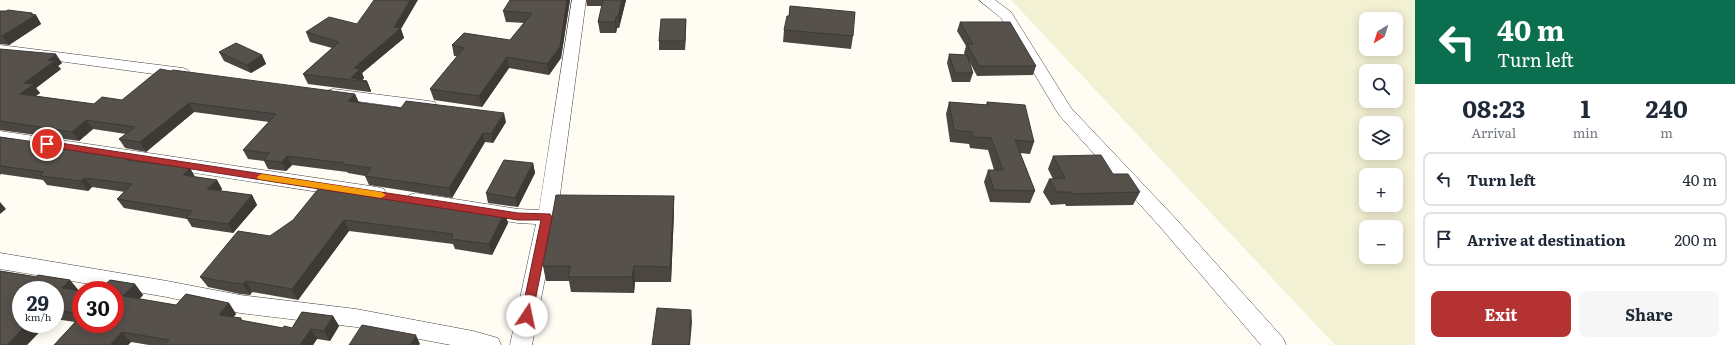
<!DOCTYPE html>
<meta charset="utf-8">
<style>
:root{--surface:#fff;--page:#f6f6f7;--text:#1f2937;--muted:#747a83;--line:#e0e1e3;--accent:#b53233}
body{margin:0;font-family:Literata,serif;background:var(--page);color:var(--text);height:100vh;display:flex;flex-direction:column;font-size:15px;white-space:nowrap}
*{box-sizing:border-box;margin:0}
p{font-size:13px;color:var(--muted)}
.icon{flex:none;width:22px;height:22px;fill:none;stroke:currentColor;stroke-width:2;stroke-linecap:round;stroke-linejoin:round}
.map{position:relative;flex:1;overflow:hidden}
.side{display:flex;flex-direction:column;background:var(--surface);width:320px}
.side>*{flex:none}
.top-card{background:#0b6e4f;color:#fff;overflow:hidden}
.needle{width:26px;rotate:218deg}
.fabs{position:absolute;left:1359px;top:12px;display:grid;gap:8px}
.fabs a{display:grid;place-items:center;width:44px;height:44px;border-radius:8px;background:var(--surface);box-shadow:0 2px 10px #0003;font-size:20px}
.speed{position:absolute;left:12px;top:281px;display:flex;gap:8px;font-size:20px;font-weight:700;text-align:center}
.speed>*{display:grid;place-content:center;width:52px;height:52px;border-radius:50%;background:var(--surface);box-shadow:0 2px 10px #0003;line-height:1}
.speed small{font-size:10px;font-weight:400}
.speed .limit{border:6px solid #d22;background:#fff;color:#111}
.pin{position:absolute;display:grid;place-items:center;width:34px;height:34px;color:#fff;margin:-17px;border:2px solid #fff;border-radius:50%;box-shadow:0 1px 4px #0007}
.me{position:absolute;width:44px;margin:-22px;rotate:11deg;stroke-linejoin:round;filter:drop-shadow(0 0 3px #0008)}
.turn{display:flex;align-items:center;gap:14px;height:84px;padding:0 16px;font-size:18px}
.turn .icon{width:52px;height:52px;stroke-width:2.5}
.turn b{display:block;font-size:28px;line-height:34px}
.eta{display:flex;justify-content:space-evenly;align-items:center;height:68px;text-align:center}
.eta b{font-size:24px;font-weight:700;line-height:28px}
.action{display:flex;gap:8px;margin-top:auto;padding:8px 16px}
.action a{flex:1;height:46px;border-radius:8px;background:var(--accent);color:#fff;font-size:16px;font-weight:700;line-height:46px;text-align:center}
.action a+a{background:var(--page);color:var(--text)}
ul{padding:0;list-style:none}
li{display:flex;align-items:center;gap:12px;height:54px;margin:0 8px 6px;padding:0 8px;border:2px solid var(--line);border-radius:8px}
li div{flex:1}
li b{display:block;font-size:15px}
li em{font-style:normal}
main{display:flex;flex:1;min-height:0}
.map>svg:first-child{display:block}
</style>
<main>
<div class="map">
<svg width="1415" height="345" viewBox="0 0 1415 345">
<rect width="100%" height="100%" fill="#fefcf3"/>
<path fill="#f2f1d4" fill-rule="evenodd" d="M1011 0H1415V345H1335ZM1366 19H1396V49H1366ZM1366 71H1396V101H1366ZM1366 123H1396V153H1366ZM1366 175H1396V205H1366ZM1366 227H1396V257H1366Z"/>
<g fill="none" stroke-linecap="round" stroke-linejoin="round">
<g stroke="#424242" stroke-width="1">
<g id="minor">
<path d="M572 0H586L557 217 532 345H510L536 224 518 223 416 207 409 205 407 200 409 195 416 193 518 209 539 210Z"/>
<path d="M979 0H995L1011 12 1071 108 1176 219 1283 338 1286 345H1261L1162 229 1059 115 1001 18Z"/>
<path d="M0 45 183 68 188 70 191 73 188 76 183 78 0 53Z"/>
<path d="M333 89 429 101 435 102 437 106 435 110 429 111 327 97 325 94 327 91Z"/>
<path d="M0 131 377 187 384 189 386 194 384 199 377 201 0 143Z"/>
<path d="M0 253 167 281 240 295 356 309 473 331 498 338 501 345H451L356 327 240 313 167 297 0 269Z"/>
</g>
</g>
<use href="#minor" fill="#fff" fill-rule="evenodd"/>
</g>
<g fill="#4b4641">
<path d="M570 0 561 58 549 75 509 68 482 107 434 100 430 89 457 56H454L452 45 510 40 524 23 506 22 503 11Z"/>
<path d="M586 0H626L619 28H617L616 33H600L598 22 602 6H587Z"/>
<path d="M790 6 853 36 851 49 783 42 784 30 789 16Z"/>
<path d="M0 11 32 13 34 15H36L41 24 9 45 0 44Z"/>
<path d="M686 19 685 50H659V41Z"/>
<path d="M960 22 1036 66 1033 75 977 76 969 61 973 73 970 82H952L947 63 949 54 965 55 964 53 966 46 957 31Z"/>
<path d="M357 24 401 29 404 38 362 73 364 78 362 80 367 81 371 91 370 92 308 84 303 74 332 48 310 42 306 32Z"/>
<path d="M0 49 62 63 58 66 61 69 36 88 40 93 36 96 94 104 122 100 355 94 359 103 506 122 493 143 485 142 452 198 369 185 365 176 348 173 347 172 292 165 286 171 268 169 264 161 248 159 243 150 269 122 194 112 146 152 125 148 119 139 126 134 93 129 79 141 0 130Z"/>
<path d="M219 52 262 55 266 64 251 73 224 61Z"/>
<path d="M949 102 986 105 987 102 1034 142 1030 154 1020 153 1035 191 1030 203 990 202 984 182 988 170H994L988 150 970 148 969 144 950 142 946 114Z"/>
<path d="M0 137 58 147 124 155 125 157 131 160 190 168 195 177 217 180 222 189 220 191 252 195 257 205 233 233 192 227 187 219 124 208 117 199 125 192 92 187 88 191 47 185 43 180 1 174 0 175Z"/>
<path d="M1053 156 1113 174 1140 192 1133 205 1066 206 1065 204 1051 205 1043 192 1049 179H1053L1048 169Z"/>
<path d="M533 163 535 173 518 207 488 203 486 193Z"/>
<path d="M351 192 439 202 440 204 508 223 492 255 455 249 453 244 349 231 298 300 252 292 250 295 240 294 208 287 200 277 270 236Z"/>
<path d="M674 196V212L671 282H635L634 293 571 292 569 281H546L543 266Z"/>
<path d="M0 271 37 277 38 275 70 280 79 291H81V324H115V290H99L110 280 135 284 143 295 139 299 176 305 186 294 229 303 236 314 233 317 241 318 243 321 283 328 284 326 292 328 302 312 333 316 339 326 330 341 317 339 313 345H149L131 342 128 345H54L75 322 55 319V290H21V324H47L27 345H0Z"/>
</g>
<g fill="#3d3935">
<path d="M410 0H418L401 29 404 38 362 73 364 78 361 82 351 78 354 68 394 27Z"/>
<path d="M567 0H570L561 58 549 75 547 64Z"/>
<path d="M622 0H626L619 28 618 17Z"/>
<path d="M32 13 34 16 36 15 41 24 9 45 2 36Z"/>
<path d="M616 17 617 28 616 33 615 22Z"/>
<path d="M686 19V28L685 50V41Z"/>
<path d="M56 54 62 63 58 66 61 69 36 88 40 93 26 103 20 94 24 83 48 60Z"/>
<path d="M262 55 266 64 251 73 247 65Z"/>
<path d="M507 57 509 68 482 107 479 96Z"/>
<path d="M367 81 371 91 370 92 366 82Z"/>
<path d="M355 94 359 103 348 101Z"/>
<path d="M189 103 194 112 146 152 140 142Z"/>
<path d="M504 113 506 122 493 143 491 134Z"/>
<path d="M86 120 93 129 79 141 72 132Z"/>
<path d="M483 133 485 142 452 198 449 188Z"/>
<path d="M287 156 292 165 286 171 282 162Z"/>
<path d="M533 163 535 173 518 207 515 198Z"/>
<path d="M190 168 195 177 183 175Z"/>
<path d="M85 178 92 187 88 191 81 181Z"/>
<path d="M217 180 222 189 213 199 207 189Z"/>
<path d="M252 195 257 205 233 233 228 224Z"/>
<path d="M674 196V212L671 282 670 267Z"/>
<path d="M0 202 6 209 0 214Z"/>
<path d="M505 212 508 223 492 255 489 244Z"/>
<path d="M344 220 349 231 298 300 292 289Z"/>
<path d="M634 266 635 282 634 293 632 277Z"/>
<path d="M70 280 79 291 62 288Z"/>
<path d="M246 281 252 292 250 295 243 284Z"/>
<path d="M135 284 143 295 132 307 123 296Z"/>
<path d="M229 303 236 314 227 325 219 315Z"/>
<path d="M691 310 692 322 690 345H689Z"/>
<path d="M333 316 339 326 330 341 324 331Z"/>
<path d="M27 324H47L27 345H7Z"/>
<path d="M311 329 317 339 313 345H300Z"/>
<path d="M122 332 131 342 128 345H110Z"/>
<path d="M416 335 420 344 419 345H410Z"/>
</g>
<g fill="#57514c" stroke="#3d3935">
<path d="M374 0H410L394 27 401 28 354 68 360 69 351 78 367 81 366 82 303 74 339 42 306 32 329 17 357 24Z"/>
<path d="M510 0H567L560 47 547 64 507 57 479 96 430 89 464 48 452 45 464 33 510 40 532 13 503 11Z"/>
<path d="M603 0H622L618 17H616L615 22H598Z"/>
<path d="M790 6 855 12 853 36 784 30 787 16H789Z"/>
<path d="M8 10 32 13 31 14 36 15 2 36H0V11H6Z"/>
<path d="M661 19H686L685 41H659Z"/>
<path d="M960 22H1010L1036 66H979L967 44H973Z"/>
<path d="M236 43 262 55 247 65 219 52Z"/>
<path d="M0 49 56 54 48 60 55 61 24 83 34 84 20 94 94 104 102 97 122 100 160 69 171 71 173 70 355 94 348 101 401 108 406 101 504 113 491 134 483 133 449 188 365 176 371 168 344 164V163L287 156 282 162 264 160 269 153 243 150 276 114 189 103 140 142 119 139 135 127 86 120 72 132 0 121Z"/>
<path d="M949 54 967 55 973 73H955Z"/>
<path d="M949 102 988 105 987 102 1025 105 1034 142 1015 140 1035 191 994 190 988 170H1003L991 138 973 137 972 132 954 130Z"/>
<path d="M0 137 56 145 55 146 124 155 123 157H129L127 160 190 168 183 175 217 180 207 189 252 195 228 224 186 218 192 211 117 199 132 184 85 178 81 181 40 176 44 172 0 166Z"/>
<path d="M1101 155 1113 174H1128L1140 192 1072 194 1071 192H1057L1049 179 1065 178 1053 156Z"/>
<path d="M504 160 533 163 515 198 486 193Z"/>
<path d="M319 188 351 192 354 189 439 202 438 204 505 212 489 244 451 239 453 234 344 220 292 289 246 281 243 284 233 283 200 277 238 231 270 236 293 220Z"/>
<path d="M556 195 674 196 670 267 634 266 632 277H568L570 266H543Z"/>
<path d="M0 271 37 277 38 275 70 280 62 288 81 291V314L55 310V290H21V324H27L7 345H0Z"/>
<path d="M110 280 135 284 123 296 176 305 186 294 229 303 219 315 241 318 240 320 283 328 284 326 292 328 302 312 333 316 324 331 311 329 300 345H164L169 340 122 332 110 345H54L81 316V324H115V290H99Z"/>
<path d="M657 308 691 310 689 345H652Z"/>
<path d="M362 325 416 335 410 345H349Z"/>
</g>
<path fill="#b53233" stroke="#762021" d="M47 141 518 213 550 214 552 217 532 316 531 320 527 321 523 320 521 316 541 220H518L44 146 43 144Z"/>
<path fill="#f59e0b" d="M261 174 381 192 386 195 381 198 258 179 257 177Z"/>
</svg>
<div class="fabs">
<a><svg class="needle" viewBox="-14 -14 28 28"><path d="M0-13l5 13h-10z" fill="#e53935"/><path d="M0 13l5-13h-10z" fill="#747a83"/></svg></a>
<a><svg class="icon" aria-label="search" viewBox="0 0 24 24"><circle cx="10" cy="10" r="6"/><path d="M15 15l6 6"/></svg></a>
<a><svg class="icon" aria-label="layers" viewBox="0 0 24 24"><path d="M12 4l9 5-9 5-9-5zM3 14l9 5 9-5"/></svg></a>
<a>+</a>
<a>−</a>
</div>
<div class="speed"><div>29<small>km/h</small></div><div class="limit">30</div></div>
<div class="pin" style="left:47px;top:144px;background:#d93025"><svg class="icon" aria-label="arrive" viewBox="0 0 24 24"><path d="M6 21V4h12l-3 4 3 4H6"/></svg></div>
<svg class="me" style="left:527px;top:316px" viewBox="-20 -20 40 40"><circle r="19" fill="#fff"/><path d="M0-13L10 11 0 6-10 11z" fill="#b53233"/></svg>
</div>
<section class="side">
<div class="top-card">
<div class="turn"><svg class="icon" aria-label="left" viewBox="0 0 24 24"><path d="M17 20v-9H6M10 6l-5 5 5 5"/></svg><div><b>40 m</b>Turn left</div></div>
</div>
<div class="eta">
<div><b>08:23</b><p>Arrival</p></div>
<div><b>1</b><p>min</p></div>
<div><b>240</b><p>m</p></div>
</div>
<ul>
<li><svg class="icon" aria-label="left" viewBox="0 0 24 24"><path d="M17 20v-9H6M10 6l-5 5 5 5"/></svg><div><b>Turn left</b></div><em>40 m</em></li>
<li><svg class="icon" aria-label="arrive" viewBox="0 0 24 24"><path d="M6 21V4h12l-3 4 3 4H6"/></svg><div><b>Arrive at destination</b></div><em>200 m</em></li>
</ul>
<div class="action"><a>Exit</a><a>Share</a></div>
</section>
</main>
